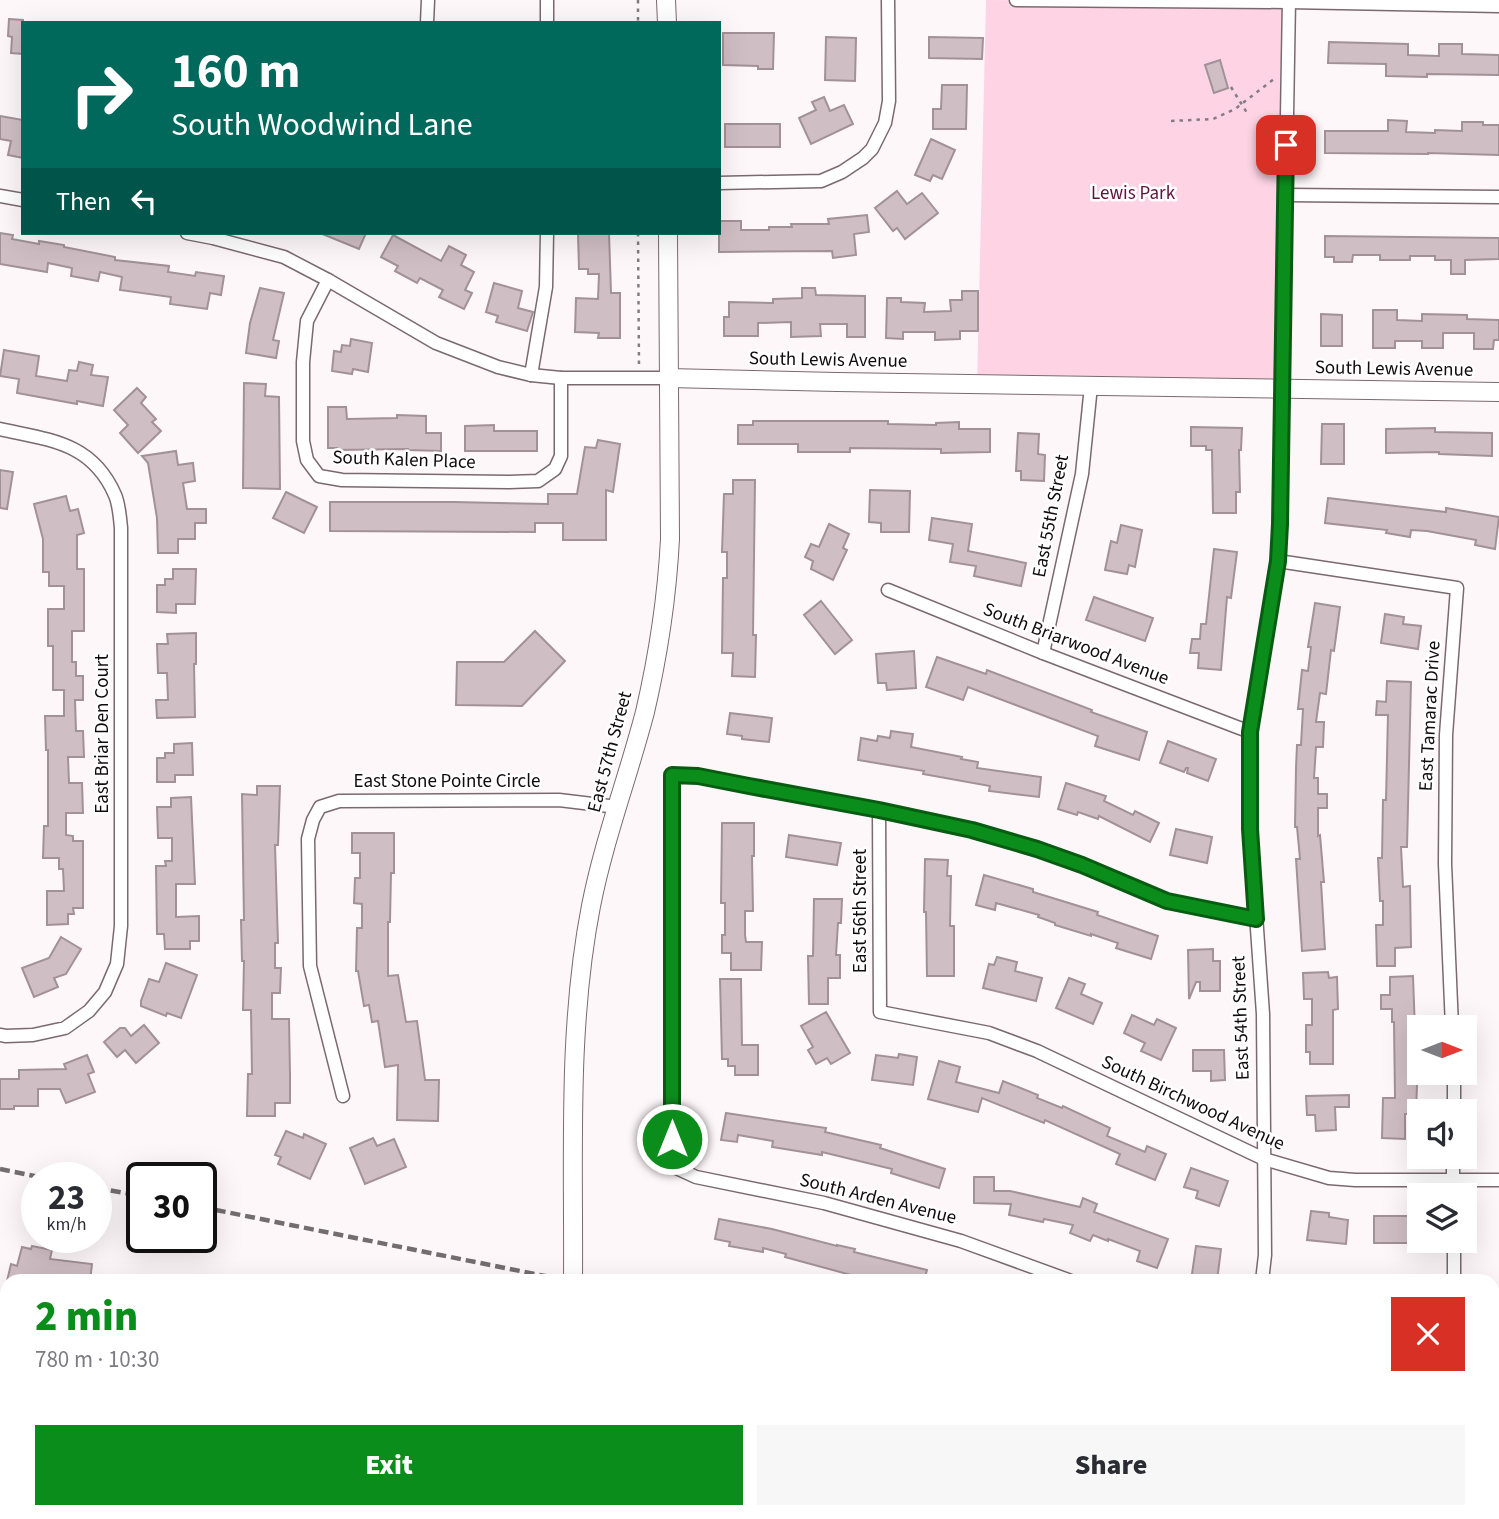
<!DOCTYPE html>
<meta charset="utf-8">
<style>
:root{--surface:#fff;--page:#f7f7f7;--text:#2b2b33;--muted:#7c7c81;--accent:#0b8d1b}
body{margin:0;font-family:"Source Sans 3",sans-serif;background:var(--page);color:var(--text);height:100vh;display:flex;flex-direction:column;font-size:26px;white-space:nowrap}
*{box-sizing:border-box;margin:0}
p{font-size:23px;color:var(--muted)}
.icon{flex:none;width:38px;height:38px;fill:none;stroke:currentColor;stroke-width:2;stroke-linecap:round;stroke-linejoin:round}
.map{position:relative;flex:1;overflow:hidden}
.details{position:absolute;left:0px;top:1274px;width:1500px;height:245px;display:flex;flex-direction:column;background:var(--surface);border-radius:21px 21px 0 0;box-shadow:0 7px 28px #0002}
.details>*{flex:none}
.banner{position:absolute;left:21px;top:21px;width:700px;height:214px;border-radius:0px;box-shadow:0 7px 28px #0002;background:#00695c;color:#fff;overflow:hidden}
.needle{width:46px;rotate:90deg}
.tools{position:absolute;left:1407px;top:1015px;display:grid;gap:14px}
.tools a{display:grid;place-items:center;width:70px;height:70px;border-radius:0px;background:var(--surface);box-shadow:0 7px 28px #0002;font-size:35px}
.speed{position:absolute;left:21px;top:1162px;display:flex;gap:14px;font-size:35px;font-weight:700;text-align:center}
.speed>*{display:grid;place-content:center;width:91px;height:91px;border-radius:50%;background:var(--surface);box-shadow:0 7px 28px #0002;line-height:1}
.speed small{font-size:18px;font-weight:400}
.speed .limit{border:4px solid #111;border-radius:10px;background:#fff;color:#111}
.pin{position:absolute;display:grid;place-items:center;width:60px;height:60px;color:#fff;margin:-30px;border-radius:14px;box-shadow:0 4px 10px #0006}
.me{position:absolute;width:77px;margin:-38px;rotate:0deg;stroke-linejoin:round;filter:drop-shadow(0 0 5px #0008)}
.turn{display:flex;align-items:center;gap:24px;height:147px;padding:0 35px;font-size:32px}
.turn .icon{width:91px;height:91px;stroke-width:2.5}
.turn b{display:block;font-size:49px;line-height:60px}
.then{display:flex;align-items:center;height:66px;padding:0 35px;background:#0003;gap:14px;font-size:26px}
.round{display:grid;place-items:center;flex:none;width:74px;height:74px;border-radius:0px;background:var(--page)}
.headline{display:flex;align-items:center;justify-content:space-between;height:119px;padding:0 35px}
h1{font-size:42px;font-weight:800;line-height:52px;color:var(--accent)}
.cta{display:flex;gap:14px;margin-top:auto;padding:14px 35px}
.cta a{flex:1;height:80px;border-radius:0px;background:var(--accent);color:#fff;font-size:28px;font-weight:800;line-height:80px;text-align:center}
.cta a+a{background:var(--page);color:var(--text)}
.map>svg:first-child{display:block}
</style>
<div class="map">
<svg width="1499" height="1519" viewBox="0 0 1499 1519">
<rect width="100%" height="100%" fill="#fef7fa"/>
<path fill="#fed4e4" d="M986 0 1288 2 1282 389 977 384Z"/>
<g fill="#cfbec4" stroke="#a29197" stroke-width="2">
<path d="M9 19 23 20V54L11 53 12 37 8 36Z"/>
<path d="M723 33H774L773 69H758V66L723 65Z"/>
<path d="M826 37 856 38 855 81 825 80Z"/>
<path d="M929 37 983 38 982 59 929 58Z"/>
<path d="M1329 42 1408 44V55L1439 56V44H1462V54L1499 55V75L1427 74V77L1386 76V64L1328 63Z"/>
<path d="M1220 60 1228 88 1214 93 1205 65Z"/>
<path d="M942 85H967L966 129H933V109H941Z"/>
<path d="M824 97 830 111 844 105 853 124 811 144 799 118 816 110 812 102Z"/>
<path d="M0 116 23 120V158L8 155 11 141 0 139Z"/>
<path d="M1388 120 1407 121 1406 132 1435 133V130L1462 131V122H1483V125H1499V155L1428 153V154L1325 153V131H1388Z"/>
<rect x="725" y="124" width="55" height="23"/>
<path d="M931 139 955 150 942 179 933 175 930 181 915 175Z"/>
<path d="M897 191 907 204 922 193 938 213 905 239 897 228 893 231 875 208Z"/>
<path d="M867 215 869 232 854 234 856 255 833 258 832 251 719 252V221H741V230H769V227H792L791 224H829L828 219Z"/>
<path d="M0 233 13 235 12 239 39 244V241L64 245V247L115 257V260L169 266 168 272 195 276 196 272 224 276 221 295 210 293 207 309 170 304 171 297 120 290 122 277 100 272 98 281 71 276 72 268 48 263 47 272 0 264Z"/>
<path d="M320 233H366L359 249Z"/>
<path d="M578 233H609L611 293H620V338H598L599 333 575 332 576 298 598 299 599 274H588V269H579Z"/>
<path d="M393 235 441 261 449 246 466 255 461 265 474 272 465 290 472 293 464 309 439 297 443 290 420 278 417 283 395 271 398 266 381 257Z"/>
<path d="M1325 236 1499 238V259L1465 260V274H1451V260H1435V256H1410V260H1380V255H1353L1352 262H1334V257H1325Z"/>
<path d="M494 283 522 291 518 308 533 312 527 331 496 322 498 316 486 312Z"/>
<path d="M260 288 284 293 273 340 279 341 276 358 246 353 250 323Z"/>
<path d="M802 288H815L816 295 865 296V337H847V324H820L821 336 791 337V322L758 323V336H724V317H729V302L773 303V299L802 298Z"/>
<path d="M962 291H978V331H960V339L935 340V332H903V339L886 338 887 298H901V302L925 303 924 312 951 311 950 300H962Z"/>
<path d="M1373 310H1397V320L1422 321V314L1467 315V319L1499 320V340H1494L1493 349H1474V333H1443V348H1422V341H1395V348H1373Z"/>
<path d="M1321 314 1342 315V346H1321Z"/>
<path d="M351 339 372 343 368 372 353 369 352 374 332 371 334 351 341 352 342 345 350 346Z"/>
<path d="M4 350 39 356 36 376 67 381 69 370 77 371 79 362 93 365 91 375 108 377 103 406 77 401V404L17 393 19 379 0 376Z"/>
<path d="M244 383 266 384 265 396 279 397 280 489 243 488Z"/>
<path d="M137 388 146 397 141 403 156 419 152 422 161 431 138 453 120 433 128 425 114 410Z"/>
<path d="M328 407H346L347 419 397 418V415L426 416V433H441V451L408 450V449L337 450V448H328Z"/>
<path d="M753 421H888V424L936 425V423L959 422V429H990V452L941 453V449L850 448V452H798V444H738V425H753Z"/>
<path d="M1322 424H1344V464H1321Z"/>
<path d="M494 425V431H537V451H465V426Z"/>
<path d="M1191 427 1242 428 1241 450H1239L1240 492H1236V513H1213L1212 450H1206V446H1191Z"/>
<path d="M1435 428V432L1492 433V456L1439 454V452L1386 453V429Z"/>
<path d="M1018 433 1039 434 1038 454 1045 455 1044 481 1021 480V471H1016Z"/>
<path d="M598 440 620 444 613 492 606 490V540H563V523H535V532L330 531V502H454L548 504V494H577L585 447 596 448Z"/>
<path d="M176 451 178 465 193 463 195 481 183 483 187 509H206V523H195V539H178V553H158L157 518 148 463 142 456Z"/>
<path d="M0 470 13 472 7 509 0 508Z"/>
<path d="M733 480H755L753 635H756L755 677 732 676 733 653H722L723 578H727V552H722L724 494H733Z"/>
<path d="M870 490 910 491 909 532H881V523L869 522Z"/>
<path d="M286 492 317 507 304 533 273 518Z"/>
<path d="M66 496 70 511 78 509 84 533 77 535V569H84V631H72V662H76V676H83V700H75L76 731H83L84 757H68L69 783H82L83 813H66V835L73 836V841H83V908H73L74 914H68V924L47 925V891H64L63 869H59V858H43L44 826H48V750H46L45 716H64V690H53V646H48V609H64V586H49V572H43V539L34 504Z"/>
<path d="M1328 498 1446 512V508L1499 517 1495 549 1475 545 1476 540 1427 531 1411 530 1410 537 1386 533 1387 530 1325 523Z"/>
<path d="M932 518 972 524 968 551 1026 563 1021 586 974 576 976 566 950 562 953 544 929 540Z"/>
<path d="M829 524 849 534 843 548 847 550 833 580 811 569 813 561 805 557 811 544 819 547Z"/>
<path d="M1121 525 1142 530 1135 567 1129 565 1127 574 1105 570 1111 541 1117 543Z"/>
<path d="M1214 549 1237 552 1231 598 1227 597 1221 670 1198 668 1199 653H1190L1192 639H1200L1201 624H1206Z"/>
<path d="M173 569H196L195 604H176V613L157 612V585H165V579H173Z"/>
<path d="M1094 597 1153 618 1145 641 1086 620Z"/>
<path d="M821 601 852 640 835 654 804 615Z"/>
<path d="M1315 603 1340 607 1334 651 1331 650 1326 694 1320 693 1316 722H1324L1323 747H1316L1314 778H1318V794H1327V808H1318V836L1320 835 1324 882H1321L1325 949 1302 951 1296 859H1300L1297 827H1295L1296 768 1297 745H1301L1303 709H1298L1302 670 1308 671 1311 647H1308Z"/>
<path d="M1385 614 1404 617 1403 624 1421 626 1418 649 1381 643Z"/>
<path d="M535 631 565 661 522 706 456 705 457 662H504Z"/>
<path d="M196 633V664H194L195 717 157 718 156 700H168L167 673H158L157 644H168L167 634Z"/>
<path d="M914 651 916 688 887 690 886 683H878L876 654Z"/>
<path d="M937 657 986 674 987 670 1092 710 1091 712 1147 732 1139 760 1095 746 1098 736 968 687 963 700 926 687Z"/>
<path d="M1387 681 1411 682 1407 847H1401L1403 887 1410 886 1411 947 1395 948V966H1377L1376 925H1383V901H1380L1378 858H1382L1383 800H1386L1388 715H1376L1377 701 1386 702Z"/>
<path d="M730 713 772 718 769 742 742 739V736L727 734Z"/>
<path d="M891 731 913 734 911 747 962 757 961 759 978 762 977 768 1041 777 1039 797 989 791 990 786 923 774 924 771 858 760 861 738 877 741 878 736 890 738Z"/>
<path d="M1168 741 1216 759 1208 781 1187 773 1188 768H1186L1184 772 1160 763Z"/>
<path d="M192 743 193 775H175V782H157V758H165V753H174V744Z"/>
<path d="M1066 783 1106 796 1104 801 1133 815 1135 811 1159 823 1150 842 1099 816 1098 819 1078 812 1077 815 1058 809Z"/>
<path d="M257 786H280L278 845H275L278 943H275V968H281L280 993H272V1019H289L290 1075V1103H275V1116H247L248 1074H252L251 1010H243L244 961H242L241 920H244L242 794 257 795Z"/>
<path d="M191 797 195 884H176V917L199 916V941H190V949H165L164 934H157L156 866H166L165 861H172V838H158L157 807H171V798Z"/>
<path d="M722 823H754V856H752L753 911H745V935L746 942H762L761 970H731V953H722V935H725V903H721Z"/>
<path d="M1176 829 1212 837 1207 863 1170 855Z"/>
<path d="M352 833H394V873H391L390 922H388V976L398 975 406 1022 417 1021 425 1080H439L438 1121 397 1120 398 1065 385 1067 378 1021 372 1022 369 1005 364 1006 358 971H356L357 928H362V904L354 903 355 878H360V853H352Z"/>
<path d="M789 835 841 843 837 865 786 857Z"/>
<path d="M925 859 948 860 947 876H951L950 926H954V976H927L926 912H924Z"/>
<path d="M984 875 1033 889V892L1098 912 1097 915 1158 936 1151 959 1116 948 1118 943 1091 934V936L1055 925V923L1038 917 1039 915 996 903 995 910 976 905Z"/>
<path d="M814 899H842L841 923H838L836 955H840V978H828V1004H809L808 956H813Z"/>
<path d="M61 937 81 949 66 974 54 978 58 987 34 997 22 968 49 958Z"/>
<path d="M1213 949V961H1220V991H1200V982H1196L1189 999 1188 950Z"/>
<path d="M997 957 1017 962 1015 971 1042 978 1036 1001 983 988 989 964 994 965Z"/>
<path d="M166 963 197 975 181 1018 167 1013 166 1016 141 1006V1001L149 979 159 982Z"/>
<path d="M1328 972 1329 978 1337 977 1338 1009 1333 1010V1064H1310V1052H1306V1025H1312V999H1304L1303 973Z"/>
<path d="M1413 976 1417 1085 1416 1114H1405V1139L1382 1138 1383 1098H1395L1394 1022H1392V1009H1381V995H1390V977Z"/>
<path d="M1069 978 1085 984 1081 994 1102 1003 1093 1024 1056 1008Z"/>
<path d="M720 979H741L742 1045H758V1075H735V1066H728V1059H722Z"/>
<path d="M826 1012 850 1053 831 1064 827 1058 816 1064 808 1050 813 1047 801 1026Z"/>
<path d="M1132 1015 1154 1025 1157 1019 1176 1028 1161 1060 1141 1051 1145 1043 1124 1033Z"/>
<path d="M144 1025 159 1043 136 1063 125 1050 117 1057 104 1042 120 1028H125L131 1036Z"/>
<path d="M1193 1050H1224L1225 1080 1211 1081V1071H1193Z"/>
<path d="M899 1054 917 1057 913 1085 872 1080 876 1055 898 1058Z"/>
<path d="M87 1055 94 1072 88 1074 95 1092 66 1103 60 1089H38V1106H14V1109H0V1079H19V1070L66 1069 64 1064Z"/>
<path d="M939 1061 960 1067 956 1082 999 1093 1003 1081 1038 1095 1037 1098 1062 1108 1063 1106 1110 1128 1107 1136 1145 1152 1147 1146 1166 1154 1155 1180 1116 1164 1120 1154 1045 1120 1044 1123 982 1098 978 1112 928 1099Z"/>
<path d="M1349 1095V1107H1335L1336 1130 1316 1131 1315 1115H1307L1306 1096Z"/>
<path d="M726 1113 826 1128 825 1132 881 1145 880 1148 945 1169 939 1188 891 1173 892 1169 822 1152V1155L772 1147 773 1141 738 1135 737 1142 721 1140Z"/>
<path d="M286 1131 303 1138 304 1134 326 1144 310 1179 278 1164 281 1157 275 1155Z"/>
<path d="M373 1138 377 1146 394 1139 406 1167 365 1184 350 1148Z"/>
<path d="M1191 1168 1228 1181 1219 1206 1196 1198 1198 1191 1184 1187Z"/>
<path d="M974 1177H994V1191H1010L1080 1207 1083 1198 1097 1204 1094 1212 1168 1239 1157 1268 1137 1261 1140 1251 1108 1239V1241L1093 1235 1090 1241 1070 1233 1073 1225 1044 1219 1043 1222 1009 1215 1011 1204 974 1203Z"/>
<path d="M1311 1211 1329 1213V1217L1348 1220 1346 1244 1307 1240Z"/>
<path d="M1374 1216H1415L1416 1243H1374Z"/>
<path d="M719 1219 772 1229 837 1246V1245L855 1249 854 1252 927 1270 924 1281H873L785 1257 786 1254 763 1248V1252L729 1246 730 1242 715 1239Z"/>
<path d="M32 1246 52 1250 50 1259 92 1264 90 1281H7L11 1264 17 1266 22 1247 31 1249Z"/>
<path d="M1196 1246 1221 1249 1217 1281H1191Z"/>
</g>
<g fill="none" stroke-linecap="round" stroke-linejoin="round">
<g stroke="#7a6a6f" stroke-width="15">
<g id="street">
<path d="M547 0V23"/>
<path d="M1016 0 1288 2 1499 6"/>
<path d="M427 23 428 0"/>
<path d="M719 183 821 181 842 172 863 158 872 149 885 123 889 101 888 0"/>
<path d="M1286 195 1499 197"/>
<path d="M0 196 23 200"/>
<path d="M187 233 213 238 284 257 328 280 436 343 498 367 531 375 561 378H668"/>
<path d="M328 280 307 321 303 362V441L307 460 319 476 342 480 509 482 538 481 555 469 561 456V378"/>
<path d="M531 375 546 287 547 233"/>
<path d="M0 429C49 440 92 442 115 495 119 504 120 517 121 528V926L117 964 105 992 89 1011 65 1028 33 1035 6 1036 0 1035"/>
<path d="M1278 561 1457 588 1446 735 1445 864 1452 1027"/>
<path d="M888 590 1043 653 1250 732"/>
<path d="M1043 653 1082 474 1091 386"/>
<path d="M879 810 880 1012 989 1033 1037 1051 1264 1159 1329 1178 1355 1180H1499"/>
<path d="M1454 1073V1111"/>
<path d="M343 1096 310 966 308 839 313 820 320 807 339 801 559 800 617 807"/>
<path d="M1453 1195V1157"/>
<path d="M1454 1241V1281"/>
<path d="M1071 1281 961 1241 824 1203 696 1177 672 1166V775L698 776 879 810 972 830 1036 849 1082 865 1167 902 1256 919"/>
<path d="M1262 1281 1265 1255 1263 1014 1250 829V732L1278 561 1280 524 1289 0"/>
<path d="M0 1493 1 1338H7"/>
<path d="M350 1512V1519"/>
<path d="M1489 1512 1499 1519"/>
</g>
</g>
<g stroke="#7a6a6f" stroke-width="20">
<g id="secondary">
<path d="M666 0 667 23"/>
<path d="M668 378 837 382 1499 392"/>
<path d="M573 1281C574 1156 567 1029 591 906 604 840 628 777 645 712 658 656 667 597 670 539L668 233"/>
<path d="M573 1512V1519"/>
</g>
</g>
<g stroke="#847d80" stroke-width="2.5" stroke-dasharray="3.5 5" stroke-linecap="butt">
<path d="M638 0V23"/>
<path d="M1231 87 1247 113"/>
<path d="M1171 121 1213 119 1235 109 1274 79"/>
<path d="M638 233 639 366"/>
</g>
<use href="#street" stroke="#fff" stroke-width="12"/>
<use href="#secondary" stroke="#fff" stroke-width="18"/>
<g stroke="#746d70" stroke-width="4.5" stroke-dasharray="10 5" stroke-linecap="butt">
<path d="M0 1169 44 1178"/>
<path d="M96 1188 142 1196"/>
<path d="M201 1207 570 1281"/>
<path d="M1242 1512 1255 1519"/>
</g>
</g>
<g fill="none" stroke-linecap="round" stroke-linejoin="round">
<g stroke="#075c12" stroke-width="18">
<path id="route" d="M672 1139V775L698 776 749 786 879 810 972 830 1037 849 1082 865 1167 901 1256 919 1250 829V732L1278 561 1280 524 1286 145"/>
</g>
<use href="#route" stroke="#0b8d1b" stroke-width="12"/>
</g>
<g text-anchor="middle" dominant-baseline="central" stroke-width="5" stroke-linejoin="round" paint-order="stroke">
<g font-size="19" fill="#5f143b" stroke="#fff">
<text x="1133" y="193">Lewis Park</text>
</g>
<g font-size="19" fill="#110b0d" stroke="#fff">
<text transform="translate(828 360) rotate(1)">South Lewis Avenue</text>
<text transform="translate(1394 369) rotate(1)">South Lewis Avenue</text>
<text transform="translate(404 460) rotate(2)">South Kalen Place</text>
<text transform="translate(1051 516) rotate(-79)">East 55th Street</text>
<text transform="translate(1076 644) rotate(21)">South Briarwood Avenue</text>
<text transform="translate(1430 716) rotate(-87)">East Tamarac Drive</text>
<text transform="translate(102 734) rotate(-90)">East Briar Den Court</text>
<text transform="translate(610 752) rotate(-75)">East 57th Street</text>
<text x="447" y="781">East Stone Pointe Circle</text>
<text transform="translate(860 911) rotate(-90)">East 56th Street</text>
<text transform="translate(1241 1018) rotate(-92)">East 54th Street</text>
<text transform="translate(1193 1103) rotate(25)">South Birchwood Avenue</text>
<text transform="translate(878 1199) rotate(14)">South Arden Avenue</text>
</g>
</g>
</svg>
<div class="tools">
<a><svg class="needle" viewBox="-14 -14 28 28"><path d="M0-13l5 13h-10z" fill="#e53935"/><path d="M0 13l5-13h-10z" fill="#7c7c81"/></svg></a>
<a><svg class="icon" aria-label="sound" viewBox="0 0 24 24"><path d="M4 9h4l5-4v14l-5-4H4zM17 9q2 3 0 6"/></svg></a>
<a><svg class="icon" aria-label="layers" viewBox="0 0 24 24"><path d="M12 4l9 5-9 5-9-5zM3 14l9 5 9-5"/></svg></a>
</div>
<div class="speed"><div>23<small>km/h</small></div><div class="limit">30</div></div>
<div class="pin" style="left:1286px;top:145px;background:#d93025"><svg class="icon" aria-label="arrive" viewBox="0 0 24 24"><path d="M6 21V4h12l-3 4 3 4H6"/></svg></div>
<svg class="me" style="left:672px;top:1139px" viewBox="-20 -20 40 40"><circle r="17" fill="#0b8d1b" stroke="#fff" stroke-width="3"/><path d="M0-11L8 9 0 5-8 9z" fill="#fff"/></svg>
<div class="banner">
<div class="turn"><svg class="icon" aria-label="right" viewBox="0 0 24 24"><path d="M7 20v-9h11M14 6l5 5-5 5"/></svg><div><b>160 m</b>South Woodwind Lane</div></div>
<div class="then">Then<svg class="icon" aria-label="left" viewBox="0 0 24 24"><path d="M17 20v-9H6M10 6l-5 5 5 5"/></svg></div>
</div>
<section class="details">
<div class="headline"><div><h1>2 min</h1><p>780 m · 10:30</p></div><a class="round" style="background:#d93025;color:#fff"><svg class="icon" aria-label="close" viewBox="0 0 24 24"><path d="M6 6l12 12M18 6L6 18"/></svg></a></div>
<div class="cta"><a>Exit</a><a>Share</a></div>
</section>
</div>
